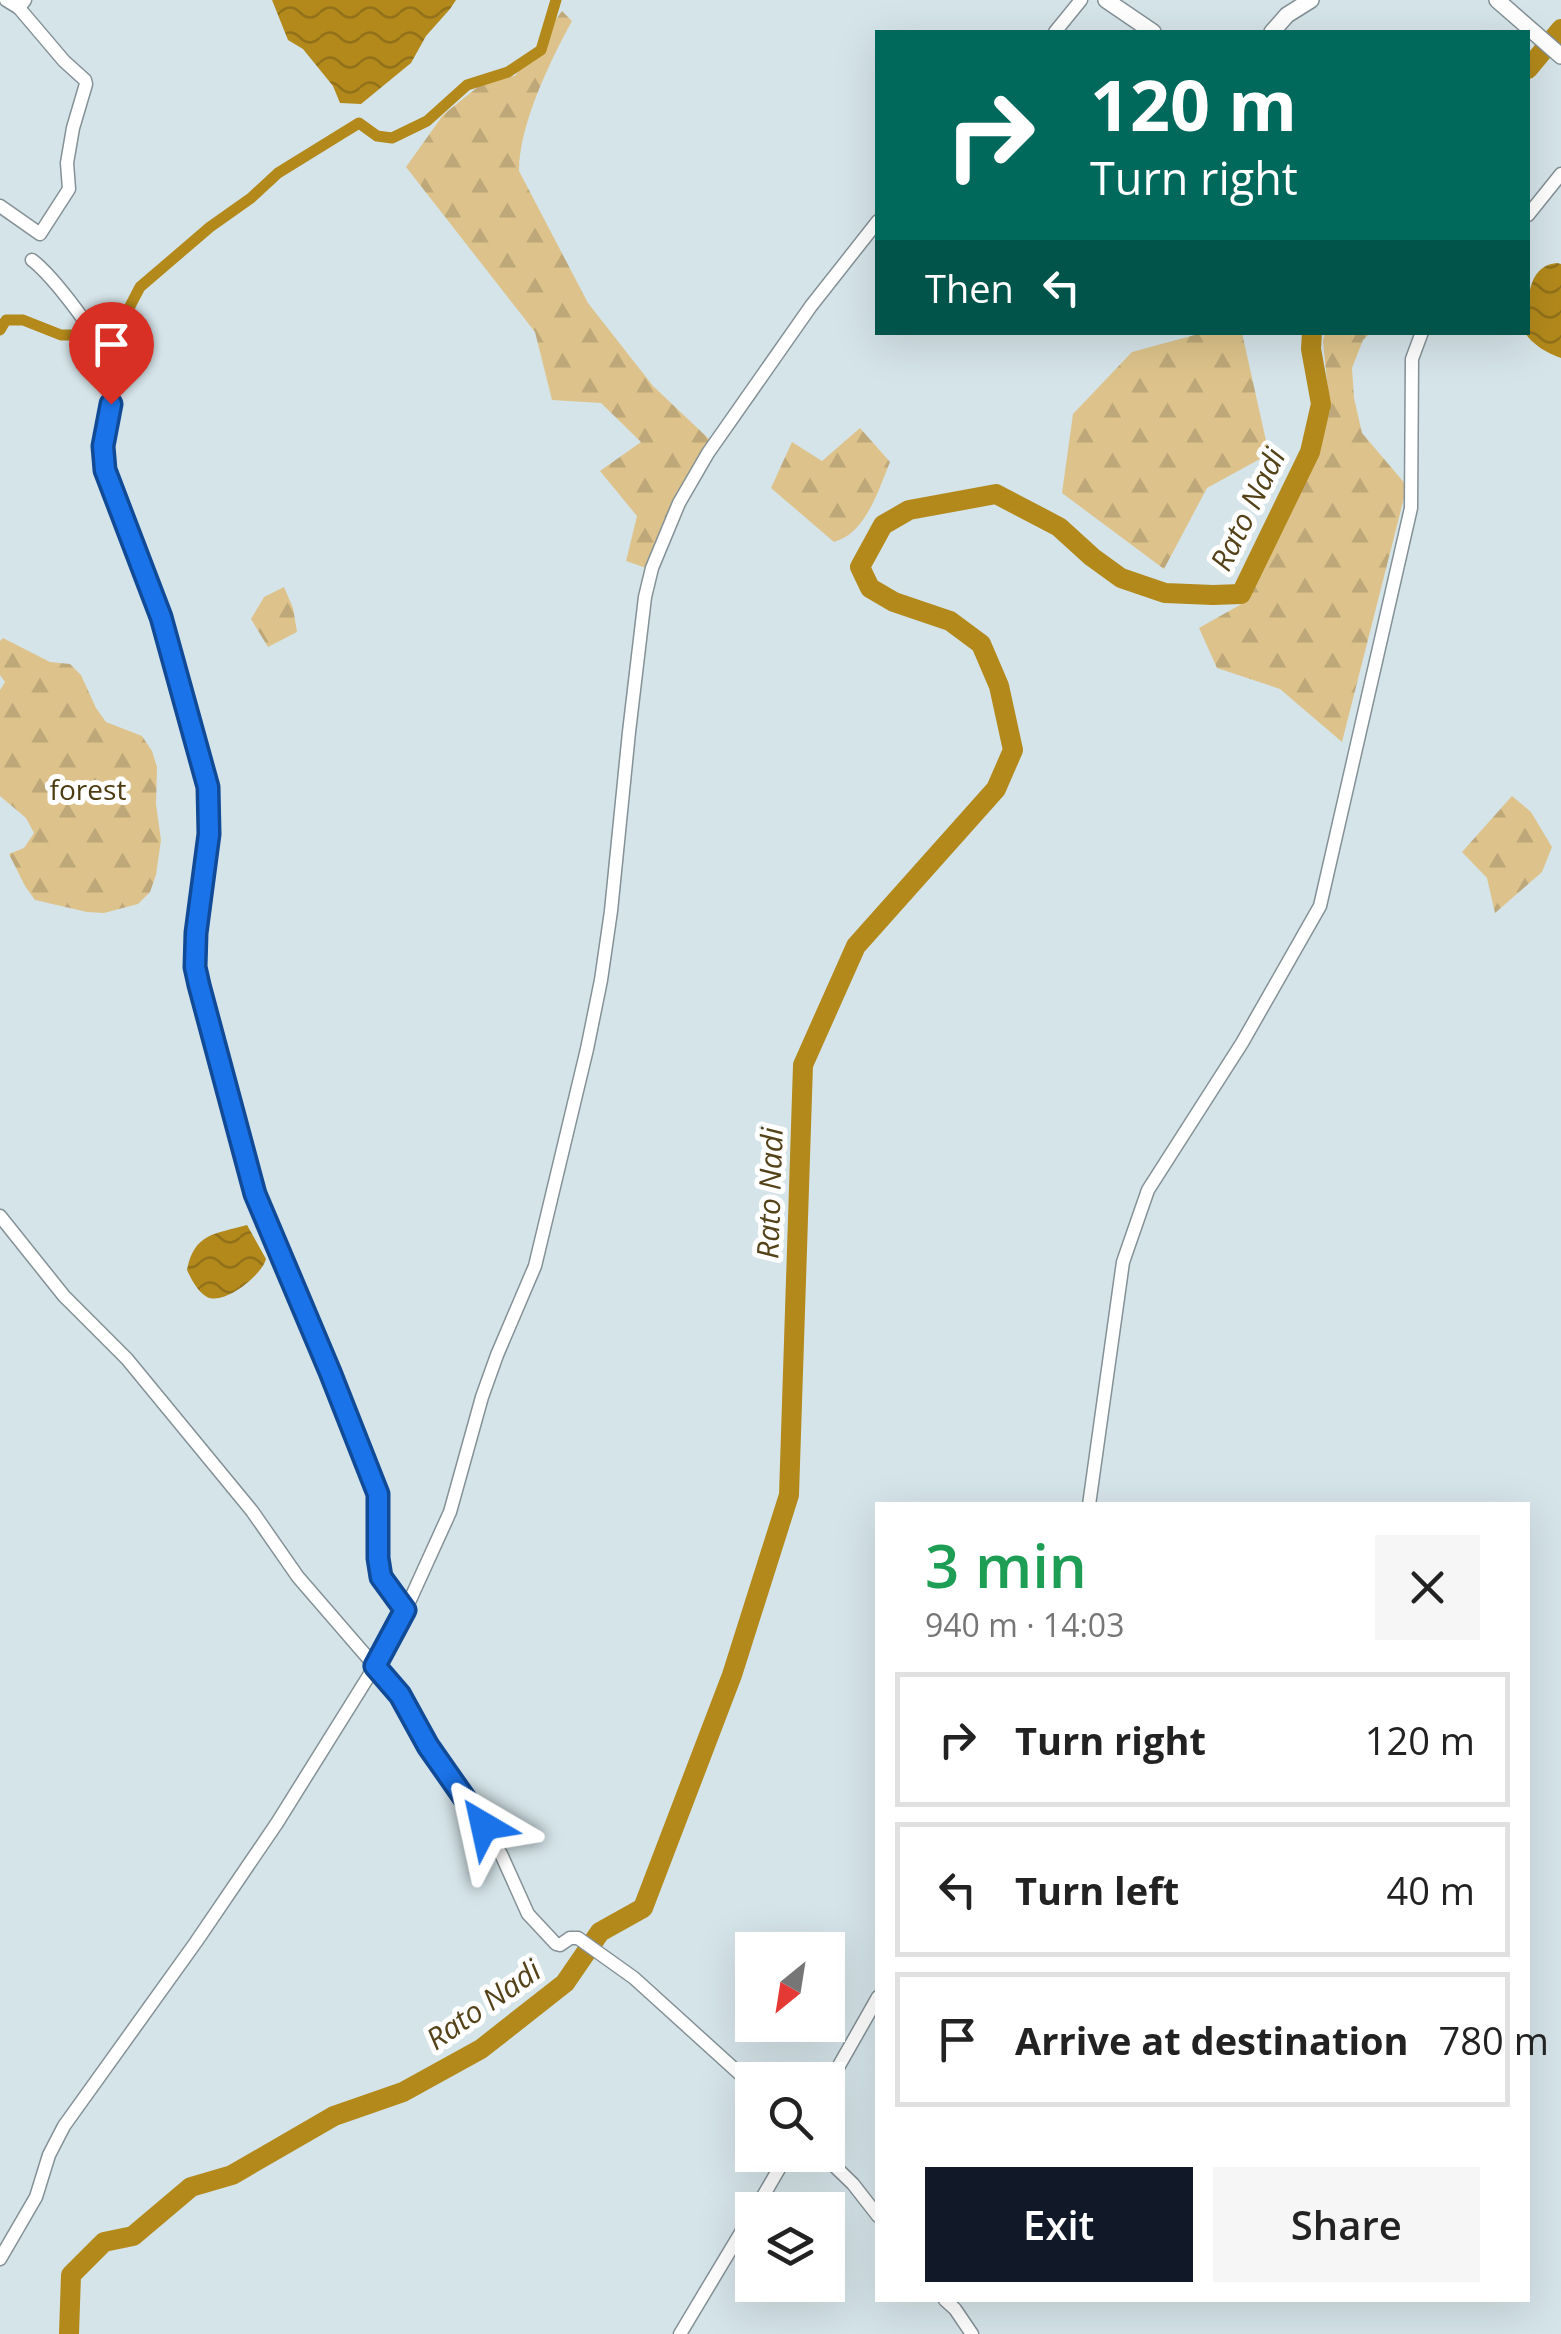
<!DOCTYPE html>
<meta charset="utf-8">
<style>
:root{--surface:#fff;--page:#f6f6f6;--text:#222;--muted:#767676;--line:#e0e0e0;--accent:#111827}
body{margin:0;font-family:"Open Sans",sans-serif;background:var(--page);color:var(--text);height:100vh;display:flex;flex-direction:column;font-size:38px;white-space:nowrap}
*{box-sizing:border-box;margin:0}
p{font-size:32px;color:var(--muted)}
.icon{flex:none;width:55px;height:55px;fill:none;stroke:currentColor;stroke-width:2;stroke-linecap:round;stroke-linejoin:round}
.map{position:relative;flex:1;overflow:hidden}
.drawer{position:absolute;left:875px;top:1502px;width:655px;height:800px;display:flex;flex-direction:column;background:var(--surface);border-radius:0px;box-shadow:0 10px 40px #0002}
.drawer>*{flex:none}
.top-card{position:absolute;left:875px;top:30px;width:655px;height:305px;border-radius:0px;box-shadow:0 10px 40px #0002;background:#00695c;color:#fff;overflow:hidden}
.needle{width:65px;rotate:210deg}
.controls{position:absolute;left:735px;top:1932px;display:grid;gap:20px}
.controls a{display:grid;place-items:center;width:110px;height:110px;border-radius:0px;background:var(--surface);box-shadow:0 10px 40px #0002;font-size:50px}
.pin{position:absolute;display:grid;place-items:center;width:85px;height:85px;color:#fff;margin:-102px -42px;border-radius:50% 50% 50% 0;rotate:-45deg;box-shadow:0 0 10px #0007}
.pin .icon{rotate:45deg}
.me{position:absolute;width:110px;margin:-55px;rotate:324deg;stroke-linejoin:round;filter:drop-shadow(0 0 8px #0008)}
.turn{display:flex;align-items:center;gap:35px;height:210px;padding:0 50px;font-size:45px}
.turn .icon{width:130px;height:130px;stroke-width:2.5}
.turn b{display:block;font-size:70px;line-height:85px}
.then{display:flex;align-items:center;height:95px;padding:0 50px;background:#0003;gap:20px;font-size:38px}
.round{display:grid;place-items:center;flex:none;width:105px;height:105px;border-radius:0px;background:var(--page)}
.overview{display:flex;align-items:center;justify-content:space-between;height:170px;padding:0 50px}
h1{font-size:60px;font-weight:600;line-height:75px;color:#1e9e55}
.cta{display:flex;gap:20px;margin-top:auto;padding:20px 50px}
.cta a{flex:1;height:115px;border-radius:0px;background:var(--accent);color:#fff;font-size:40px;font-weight:600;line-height:115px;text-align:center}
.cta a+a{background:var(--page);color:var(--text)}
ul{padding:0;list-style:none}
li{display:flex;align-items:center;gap:30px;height:135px;margin:0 20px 15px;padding:0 30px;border:5px solid var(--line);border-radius:0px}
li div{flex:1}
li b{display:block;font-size:38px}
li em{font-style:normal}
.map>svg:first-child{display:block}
</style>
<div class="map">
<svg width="1561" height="2334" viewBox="0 0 1561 2334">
<defs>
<pattern id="forest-firs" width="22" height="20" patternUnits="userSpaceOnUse" patternTransform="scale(2.5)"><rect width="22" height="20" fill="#ddc38b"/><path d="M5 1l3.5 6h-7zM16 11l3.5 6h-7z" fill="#bea879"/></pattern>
<pattern id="water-waves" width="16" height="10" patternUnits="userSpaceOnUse" patternTransform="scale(2.5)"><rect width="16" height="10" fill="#b3891b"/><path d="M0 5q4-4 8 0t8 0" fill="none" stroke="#927119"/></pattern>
</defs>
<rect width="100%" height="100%" fill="#d5e4e9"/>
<g fill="url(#forest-firs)">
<path d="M562 11 572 21C550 61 519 125 519 171L588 303 653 386 710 440 649 569 626 561 637 516 600 471 641 442 601 403 552 400 535 332 406 167 443 115 489 78 515 76Z"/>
<path d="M1202 333H1242L1269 454 1207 488 1164 569 1062 493 1073 414 1132 352Z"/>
<path d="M1325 333H1370L1363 340 1352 368 1354 398 1362 433 1407 486 1342 742 1280 689 1217 668 1199 628 1245 602 1317 458 1330 410 1323 341Z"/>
<path d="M860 428 890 462C878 491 866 533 834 542L771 488 792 442 822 461Z"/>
<path d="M284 587 293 608 297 632 268 647 251 619 264 597Z"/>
<path d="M3 638 50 662 70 664 81 675 96 708 106 722 142 736 152 751 157 767 156 804 161 840 156 875 150 892 138 904 104 913 87 912 35 900 25 886 9 854 24 848 34 833 26 818 0 796V690L5 682 0 675V641Z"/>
<path d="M1512 796 1531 812 1552 847 1542 872 1495 913 1487 878 1462 852Z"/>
</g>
<g fill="url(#water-waves)">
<path d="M272 0H456L450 9 426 36 411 63 361 104 340 103 333 86 303 49 288 40Z"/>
<path d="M1557 263 1561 264V358C1547 353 1533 345 1525 333L1528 332C1528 308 1524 266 1557 263Z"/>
<path d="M247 1225 266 1259C262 1275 224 1306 207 1297 198 1292 191 1279 187 1270 194 1233 215 1234 247 1225Z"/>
</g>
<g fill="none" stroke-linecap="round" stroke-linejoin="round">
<path stroke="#b3891b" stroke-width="11" d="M0 330 6 320H23L61 335H102L128 310 140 287 210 227 251 198 278 173 359 123 377 136 392 138 427 121 467 85 508 72 541 50 556 0"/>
<g stroke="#b3891b" stroke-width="20">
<path d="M1528 69 1561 29"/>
<path d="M69 2334 71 2275 104 2242 133 2236 191 2187 232 2175 334 2116 403 2092 481 2049 565 1983 600 1932 643 1908 732 1675 789 1495 803 1065 856 946 996 789 1013 750 999 686 981 644 950 621 894 602 870 588 860 567 883 525 909 510 996 494 1059 527 1092 557 1121 578 1165 593 1213 595 1241 594 1310 452 1321 404 1311 349 1312 332"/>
</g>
<g stroke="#849196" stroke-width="15">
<g id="minor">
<path d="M6 0 19 8 25 0"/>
<path d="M1055 32 1081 0"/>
<path d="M0 206 40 234 69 189 67 163 73 128 86 84 85 80 64 61 19 8"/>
<path d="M1528 215 1561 174"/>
<path d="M32 260C53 276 104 342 111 368 113 375 112 384 112 391 110 418 99 443 105 470L161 617 208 787 209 834 196 933 195 967 199 985 255 1194 330 1372 378 1494V1546L381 1577 405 1611"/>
<path d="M0 1216 64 1296 127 1359 252 1511 298 1577 400 1695 428 1746 501 1854 528 1914 556 1944 560 1945 570 1938H578L634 1978 752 2085"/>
<path d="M1089 1505 1123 1262 1148 1190 1242 1043 1320 906 1411 508 1412 359 1422 332"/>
<path d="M828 2085 878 1997"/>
<path d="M823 2155 853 2184 878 2216"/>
<path d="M755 2210 787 2155"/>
<path d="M0 2259 36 2197 49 2155 64 2126 196 1942 277 1823 375 1666 405 1611 450 1512 482 1397 497 1355 535 1266 587 1049 601 980 611 911 629 732 645 597 652 568 679 503 708 453 811 306 878 221"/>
<path d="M945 2300 955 2309 972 2334"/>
<path d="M680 2334 752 2214"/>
</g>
</g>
<g stroke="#849196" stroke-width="18">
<g id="tertiary">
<path d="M1106 0 1153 32"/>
<path d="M1497 0 1561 56"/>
<path d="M1272 32 1287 15 1311 0"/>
</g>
</g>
<use href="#minor" stroke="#fff" stroke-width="12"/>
<use href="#tertiary" stroke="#fff" stroke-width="15"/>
</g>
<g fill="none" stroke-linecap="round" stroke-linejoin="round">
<g stroke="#114b97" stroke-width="25">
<path id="route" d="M111 404 103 446 105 470 161 617 208 787 209 834 196 933 195 967 199 985 255 1194 330 1372 378 1494V1558L381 1577 405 1610 375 1666 400 1695 428 1746 484 1826"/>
</g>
<use href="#route" stroke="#1a73e8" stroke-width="18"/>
</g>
<g text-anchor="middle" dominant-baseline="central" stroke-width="10" stroke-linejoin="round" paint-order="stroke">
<g font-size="28" fill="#4d3b11" stroke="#fff">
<text x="88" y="789">forest</text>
</g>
<g font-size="30" font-style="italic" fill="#544219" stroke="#fff">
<text transform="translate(1247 509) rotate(-64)">Rato Nadi</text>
<text transform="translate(769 1193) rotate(-88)">Rato Nadi</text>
<text transform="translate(483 2004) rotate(-35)">Rato Nadi</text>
</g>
</g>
</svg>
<div class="controls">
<a><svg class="needle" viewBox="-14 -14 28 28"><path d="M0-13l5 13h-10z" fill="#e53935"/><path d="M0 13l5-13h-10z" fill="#767676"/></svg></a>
<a><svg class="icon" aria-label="search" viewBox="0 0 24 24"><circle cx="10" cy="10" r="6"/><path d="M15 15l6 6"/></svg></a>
<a><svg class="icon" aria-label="layers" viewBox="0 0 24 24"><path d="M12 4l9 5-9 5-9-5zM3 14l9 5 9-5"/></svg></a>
</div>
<div class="pin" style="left:111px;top:404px;background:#d93025"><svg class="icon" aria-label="arrive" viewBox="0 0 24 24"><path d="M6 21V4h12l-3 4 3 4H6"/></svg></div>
<svg class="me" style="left:484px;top:1826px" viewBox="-20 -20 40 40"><path d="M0-17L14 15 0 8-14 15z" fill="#1a73e8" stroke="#fff" stroke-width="4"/></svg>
<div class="top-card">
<div class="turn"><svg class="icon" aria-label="right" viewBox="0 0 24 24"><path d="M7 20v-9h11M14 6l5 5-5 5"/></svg><div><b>120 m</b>Turn right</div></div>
<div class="then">Then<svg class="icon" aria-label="left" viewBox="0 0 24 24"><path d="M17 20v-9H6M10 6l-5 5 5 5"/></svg></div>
</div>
<section class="drawer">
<div class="overview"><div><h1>3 min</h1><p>940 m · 14:03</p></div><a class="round"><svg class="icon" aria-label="close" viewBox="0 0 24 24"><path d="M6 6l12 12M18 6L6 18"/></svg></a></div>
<ul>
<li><svg class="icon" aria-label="right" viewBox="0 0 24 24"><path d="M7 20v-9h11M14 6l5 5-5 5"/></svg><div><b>Turn right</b></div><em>120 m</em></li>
<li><svg class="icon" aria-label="left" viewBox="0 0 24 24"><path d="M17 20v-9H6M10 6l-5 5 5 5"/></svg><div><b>Turn left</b></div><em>40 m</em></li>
<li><svg class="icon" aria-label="arrive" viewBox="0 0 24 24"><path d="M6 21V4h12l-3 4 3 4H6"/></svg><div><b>Arrive at destination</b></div><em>780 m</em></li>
</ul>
<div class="cta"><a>Exit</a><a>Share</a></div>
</section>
</div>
